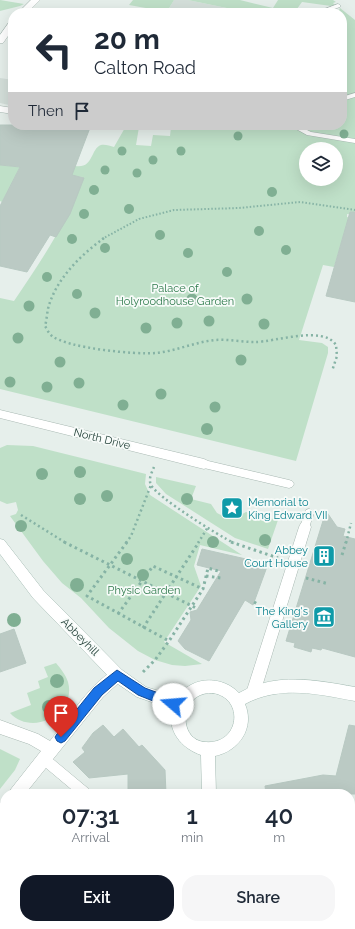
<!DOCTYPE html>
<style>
:root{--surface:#fff;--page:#f6f6f7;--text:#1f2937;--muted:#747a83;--accent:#111827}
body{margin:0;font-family:Raleway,sans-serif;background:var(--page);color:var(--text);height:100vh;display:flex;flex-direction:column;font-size:15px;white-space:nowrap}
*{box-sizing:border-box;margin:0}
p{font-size:13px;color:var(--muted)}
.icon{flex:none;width:22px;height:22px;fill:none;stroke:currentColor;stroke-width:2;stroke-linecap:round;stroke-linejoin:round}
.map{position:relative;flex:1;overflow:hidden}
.side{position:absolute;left:0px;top:789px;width:355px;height:140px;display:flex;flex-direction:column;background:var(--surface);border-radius:16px 16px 0 0;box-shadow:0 4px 16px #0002}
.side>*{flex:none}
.hud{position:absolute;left:8px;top:8px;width:339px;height:122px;border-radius:16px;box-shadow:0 4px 16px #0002;background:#fff;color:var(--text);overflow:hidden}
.fabs{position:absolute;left:299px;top:142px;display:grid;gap:8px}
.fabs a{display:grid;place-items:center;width:44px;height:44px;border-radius:50%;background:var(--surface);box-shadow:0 4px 16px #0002;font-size:20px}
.pin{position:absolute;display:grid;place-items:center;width:34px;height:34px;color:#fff;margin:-41px -17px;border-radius:50% 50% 50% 0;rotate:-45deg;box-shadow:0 0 4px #0007}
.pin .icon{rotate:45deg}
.me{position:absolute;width:44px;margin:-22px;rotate:288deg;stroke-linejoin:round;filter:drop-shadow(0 0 3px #0008)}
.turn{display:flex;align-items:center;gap:14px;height:84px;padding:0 20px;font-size:18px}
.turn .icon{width:52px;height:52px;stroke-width:2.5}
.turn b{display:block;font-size:28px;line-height:34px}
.then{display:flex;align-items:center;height:38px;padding:0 20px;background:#0003;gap:8px;font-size:15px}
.eta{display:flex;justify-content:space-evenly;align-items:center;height:68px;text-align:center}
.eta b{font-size:24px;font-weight:600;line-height:28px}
.cta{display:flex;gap:8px;margin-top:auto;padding:8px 20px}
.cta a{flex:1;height:46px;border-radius:16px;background:var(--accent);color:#fff;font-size:16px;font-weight:600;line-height:46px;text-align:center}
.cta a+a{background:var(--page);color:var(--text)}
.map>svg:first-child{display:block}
</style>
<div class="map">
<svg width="355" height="929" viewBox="0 0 355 929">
<rect width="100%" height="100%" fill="#e6efeb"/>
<g fill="#d4dfda">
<path d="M174 0H188L251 13H166Z"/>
<path d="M0 78 13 80V106L0 103Z"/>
</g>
<g fill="#bfe0c8" fill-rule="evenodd">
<path d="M0 0 24 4 20 6 0 11Z"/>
<path d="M133 0H174L166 13 156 12 157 10 129 5Z"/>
<path d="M188 0H240L273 8 278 0H333L336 2 333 3 335 5 331 6 302 2 294 13H251Z"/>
<path d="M340 8 355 20V215L347 214V217L354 219 347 224 334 267 323 265 299 340 322 343 328 347V353L296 461 0 389V298L14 301C41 261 67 223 83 177L69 176 75 166C94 169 90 149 101 145 105 144 110 146 114 147L126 126 139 127 136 145 151 146 153 135 170 136 171 127 180 128 181 125 245 128 246 125H342V13H338ZM306 149H336V179H306Z"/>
<path d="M0 165 20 167 2 202 0 201Z"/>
<path d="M7 445 33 446 146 474 145 484 150 495 242 555 200 545 194 566 201 586 164 642 202 664 185 666 172 665 155 660 138 651 109 628 81 598 62 583 43 561 10 516 16 514 18 510 16 502 7 504 0 501V448Z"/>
<path d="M156 477 196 486 191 499 211 504 217 513 223 516 235 518 246 512 278 520 268 549 235 538 166 494 156 483Z"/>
<path d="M56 663C60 668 66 675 68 682 77 714 32 737 10 713L31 705 27 693 40 688 38 681 48 677 44 667Z"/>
<path d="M0 749 20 759 15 770 0 789Z"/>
</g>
<g fill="#bbcac4" stroke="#b8c9c2">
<path d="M0 125H91L72 175 84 178 70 214 56 237 50 235 27 272 0 266V206L20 167 0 165Z"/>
<path d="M350 212H355V302L326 296Z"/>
<path d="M326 511 337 527 345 529 343 536 355 539V657L322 648 321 650 312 648 311 652 294 647 295 643 286 641Z"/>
<path d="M202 549 268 564 253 605 245 600 209 661 185 649 178 641 191 620 190 612 197 610 221 571 197 565Z"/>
<path d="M14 629 26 663 0 672V634Z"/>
<path d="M103 725 114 737 123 729 139 747 142 745 165 770 166 794H128V774L89 778 73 762 85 752 82 748 93 733Z"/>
<path d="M349 725 355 726V794H266L265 786 323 775 336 776Z"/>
</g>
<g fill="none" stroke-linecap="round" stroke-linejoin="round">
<g stroke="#a8b8b2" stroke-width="1">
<g id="lane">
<path d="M338 4 340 5V7L325 12 322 10Z"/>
<path d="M355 93V97L342 101V97Z"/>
<path d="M289 125H297L311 132 355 139V143L307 135Z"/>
<path d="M204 460 289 480 292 481 294 484 292 487 289 488 204 468 201 467 200 464 201 461Z"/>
<path d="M309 509 312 510 314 513 308 530 305 531 302 530 300 527 306 510Z"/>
<path d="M44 754 48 755 90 790 92 794H77L40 763 39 759 40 755Z"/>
</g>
</g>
<g stroke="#a8b8b2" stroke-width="1">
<g id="street">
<path d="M31 0H40L27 13H18Z"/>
<path d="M10 21H13V29L3 43H0V35Z"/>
<path d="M0 106 13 108V114L0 112Z"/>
<path d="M0 410 204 459 208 461 210 464 208 467 204 469 0 418Z"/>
<path d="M305 522 309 523 311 527 261 690 259 695 254 697 249 695 247 690 299 527 301 523Z"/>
<path d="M117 669 122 670 124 675 122 680 103 697 25 794H9L11 789 41 751 29 744 0 734V720L38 734 50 741C65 722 95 677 117 669Z"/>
<path d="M5 800V820L0 822V803Z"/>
</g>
</g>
<g stroke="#a4bbb3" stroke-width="1">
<g id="secondary">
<path d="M0 539 4 540 43 590 122 670 146 687 178 697C191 676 222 675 239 693 276 672 315 680 355 687V701C318 694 280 685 245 704 255 728 239 751 215 756L216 794H202L201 755C181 748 167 731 172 709L137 697 112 680 33 598 0 554ZM213 693C245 698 240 745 205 742 177 740 179 691 213 693Z"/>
<path d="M191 924H207L206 929H190Z"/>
</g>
</g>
<path stroke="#86b3a5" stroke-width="2" stroke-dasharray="1.5 2" stroke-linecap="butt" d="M102 239 139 219 174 210 239 208 300 202 355 210"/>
<g stroke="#86b3a5" stroke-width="2.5" stroke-dasharray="2 3" stroke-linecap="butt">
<path d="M104 238C81 255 58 277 49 305 47 311 47 319 45 326 47 329 49 334 52 336 67 348 136 355 156 353 176 351 195 342 215 340 228 339 242 342 255 342 275 342 323 325 336 345L337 356 332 371"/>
<path d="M154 467C152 472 148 479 151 485 157 497 219 536 234 543"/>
<path d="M21 515 66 543"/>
<path d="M126 543 131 536 151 485"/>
<path d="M198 543 208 527"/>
<path d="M346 543 351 523"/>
</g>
<g stroke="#86b3a5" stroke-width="3" stroke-dasharray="2.5 3.5" stroke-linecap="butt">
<path d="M64 542 198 609"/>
<path d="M127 542 87 596 169 641"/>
<path d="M231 542 278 558"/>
<path d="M342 555 346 542"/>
<path d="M206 576 221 578"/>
<path d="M306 578 329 584"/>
<path d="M254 602 259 605"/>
<path d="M118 614 153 566 203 589"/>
<path d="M143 628 199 542"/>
<path d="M143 672 155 660 169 641 203 589 208 568 218 571"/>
</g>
<use href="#lane" fill="#fff" fill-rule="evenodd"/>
<use href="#street" fill="#fff" fill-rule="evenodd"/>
<use href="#secondary" fill="#fff" fill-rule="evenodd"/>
</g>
<g fill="#80af93">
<circle cx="344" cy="134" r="4.5"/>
<circle cx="238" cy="136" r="4.5"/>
<circle cx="122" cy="151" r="4.5"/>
<circle cx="181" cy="151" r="4.5"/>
<circle cx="153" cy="160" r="4.5"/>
<circle cx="105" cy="170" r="4.5"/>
<circle cx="137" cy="173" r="4.5"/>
<circle cx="94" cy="190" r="5"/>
<circle cx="272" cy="192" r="5"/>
<circle cx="129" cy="209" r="5"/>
<circle cx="84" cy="214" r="5"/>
<circle cx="259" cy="231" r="5"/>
<circle cx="160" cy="235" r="5"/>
<circle cx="72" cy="239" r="5"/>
<circle cx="105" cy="248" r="5"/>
<circle cx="286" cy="250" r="5"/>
<circle cx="188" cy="253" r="5"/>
<circle cx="227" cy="272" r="5"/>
<circle cx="47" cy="277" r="5"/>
<circle cx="77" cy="294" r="5"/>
<circle cx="192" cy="299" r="5.5"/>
<circle cx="247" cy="299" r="5.5"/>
<circle cx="29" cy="306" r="5.5"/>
<circle cx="95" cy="313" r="5.5"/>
<circle cx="209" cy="321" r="5.5"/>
<circle cx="177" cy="323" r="5.5"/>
<circle cx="264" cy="324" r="5.5"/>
<circle cx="146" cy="328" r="5.5"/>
<circle cx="18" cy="338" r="5.5"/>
<circle cx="241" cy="360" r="5.5"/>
<circle cx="60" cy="362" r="5.5"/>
<circle cx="10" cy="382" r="5.5"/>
<circle cx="79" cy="383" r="5.5"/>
<circle cx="47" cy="387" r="5.5"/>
<circle cx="161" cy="394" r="5.5"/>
<circle cx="123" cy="405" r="5.5"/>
<circle cx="215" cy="407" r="5.5"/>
<circle cx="207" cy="429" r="6"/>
<circle cx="80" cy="472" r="6"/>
<circle cx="42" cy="474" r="6"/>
<circle cx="107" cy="496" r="6"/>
<circle cx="80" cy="499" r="6"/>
<circle cx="187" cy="499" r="6"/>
<circle cx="21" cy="526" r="6"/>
<circle cx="265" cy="540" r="6"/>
<circle cx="213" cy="542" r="6"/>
<circle cx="127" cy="559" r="6"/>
<circle cx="143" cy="575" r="6"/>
<circle cx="77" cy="585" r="7"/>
<circle cx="14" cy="620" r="7"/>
<circle cx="57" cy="681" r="7"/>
<circle cx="49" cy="707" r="7"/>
</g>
<path fill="#1a73e8" stroke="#114b97" d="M117 670 145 688 177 700 179 704 177 707 173 709 138 695 118 681 102 695 65 741 61 743 57 741 55 737 57 734 94 688Z"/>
<defs>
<g id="sight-square" transform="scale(1.15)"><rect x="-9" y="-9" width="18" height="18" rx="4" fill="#0f9aa8" stroke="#f7fbf9"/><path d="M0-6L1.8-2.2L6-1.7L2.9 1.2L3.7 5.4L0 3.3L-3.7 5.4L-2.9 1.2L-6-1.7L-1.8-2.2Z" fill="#fff"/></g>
<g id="building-square" transform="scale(1.15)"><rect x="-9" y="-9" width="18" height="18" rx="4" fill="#0f9aa8" stroke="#f7fbf9"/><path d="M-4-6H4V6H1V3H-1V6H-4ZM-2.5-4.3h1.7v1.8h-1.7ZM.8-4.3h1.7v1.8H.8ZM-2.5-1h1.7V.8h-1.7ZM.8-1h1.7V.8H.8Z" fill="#fff"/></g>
<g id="museum-square" transform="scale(1.15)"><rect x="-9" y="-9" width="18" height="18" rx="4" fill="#0f9aa8" stroke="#f7fbf9"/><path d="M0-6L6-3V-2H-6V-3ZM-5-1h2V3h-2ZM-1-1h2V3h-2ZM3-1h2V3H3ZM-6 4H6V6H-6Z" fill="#fff"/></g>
</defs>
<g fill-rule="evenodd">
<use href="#sight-square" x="232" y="508"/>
<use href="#building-square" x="324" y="556"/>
<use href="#museum-square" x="324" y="617"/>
</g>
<g text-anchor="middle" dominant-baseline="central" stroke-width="3.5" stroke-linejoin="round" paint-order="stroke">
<g font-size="11" fill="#2d7a4b" stroke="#f7fbf9">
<text x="175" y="288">Palace of<tspan x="175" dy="13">Holyroodhouse Garden</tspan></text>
<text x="144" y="590">Physic Garden</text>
</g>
<g font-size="11" fill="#24423a" stroke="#f7fbf9">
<text transform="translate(102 439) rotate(14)">North Drive</text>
<text transform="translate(80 637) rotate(45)">Abbeyhill</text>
</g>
<g font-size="11" fill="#0d838f" stroke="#f7fbf9" text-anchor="end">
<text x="248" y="502" text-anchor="start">Memorial to<tspan x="248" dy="13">King Edward VII</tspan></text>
<text x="308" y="550">Abbey<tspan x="308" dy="13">Court House</tspan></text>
<text x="308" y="611">The King's<tspan x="308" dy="13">Gallery</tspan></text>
</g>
</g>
</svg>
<div class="fabs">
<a><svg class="icon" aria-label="layers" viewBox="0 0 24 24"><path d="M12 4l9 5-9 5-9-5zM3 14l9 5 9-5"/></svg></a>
</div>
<div class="pin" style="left:61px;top:737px;background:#d93025"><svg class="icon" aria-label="arrive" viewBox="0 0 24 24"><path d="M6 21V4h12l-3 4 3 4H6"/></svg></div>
<svg class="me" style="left:173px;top:704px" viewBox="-20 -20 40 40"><circle r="19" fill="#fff"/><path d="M0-13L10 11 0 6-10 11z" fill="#1a73e8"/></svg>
<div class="hud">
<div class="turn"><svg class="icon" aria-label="left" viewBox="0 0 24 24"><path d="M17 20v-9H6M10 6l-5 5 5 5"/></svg><div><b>20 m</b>Calton Road</div></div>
<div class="then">Then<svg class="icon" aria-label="arrive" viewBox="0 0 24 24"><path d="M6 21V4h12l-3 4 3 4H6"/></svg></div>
</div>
<section class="side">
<div class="eta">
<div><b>07:31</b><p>Arrival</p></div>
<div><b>1</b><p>min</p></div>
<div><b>40</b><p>m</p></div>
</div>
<div class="cta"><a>Exit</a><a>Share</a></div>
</section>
</div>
